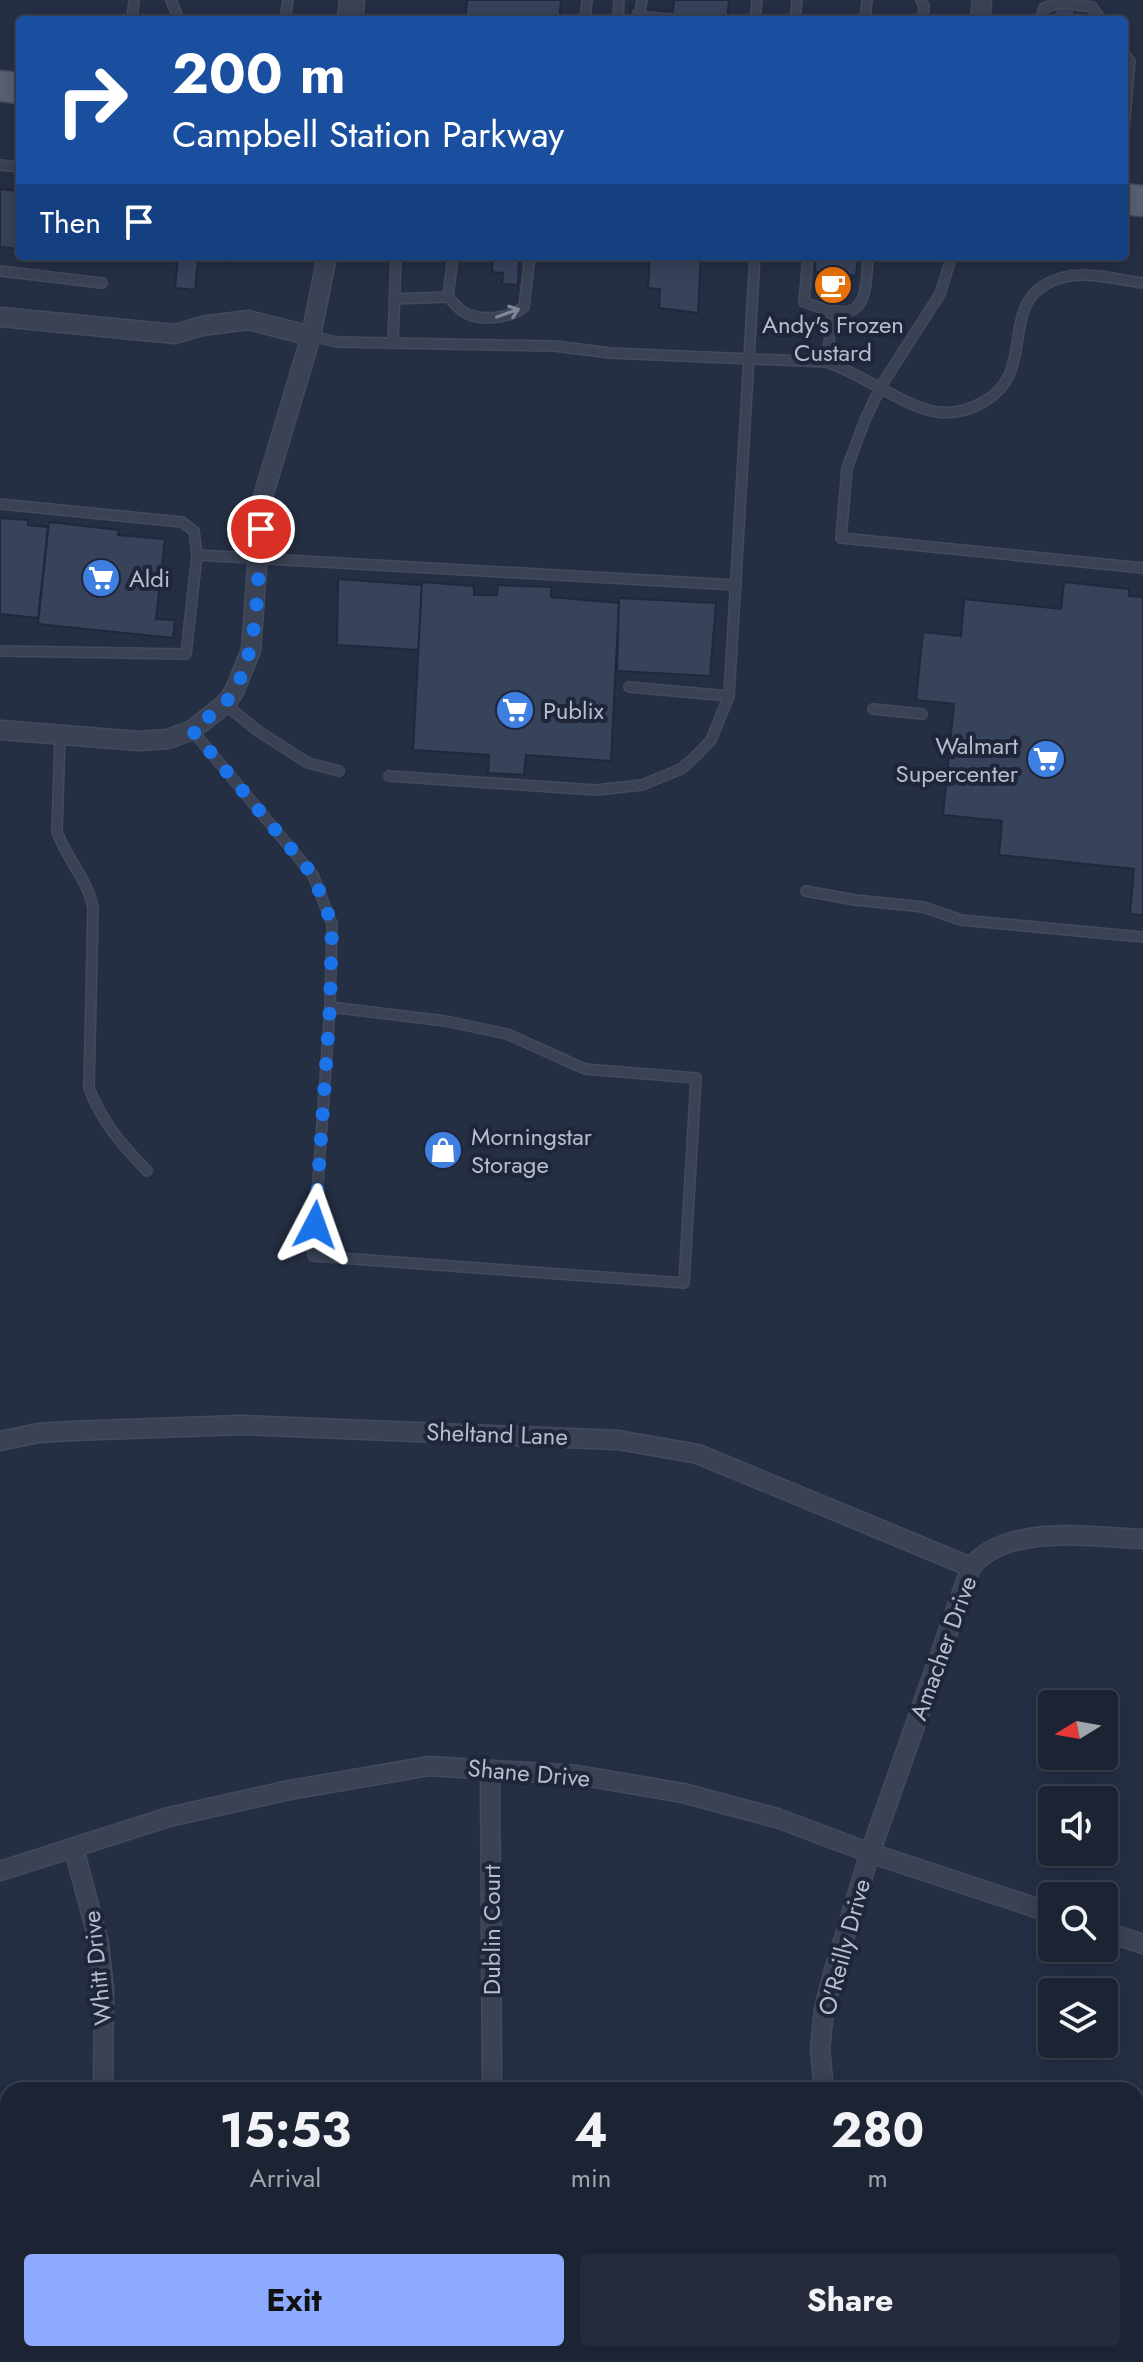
<!DOCTYPE html>
<style>
:root{--surface:#1c2333;--page:#252b3b;--text:#f1f3f6;--muted:#a0a4ac;--line:#3a404e;--accent:#8caafe}
body{margin:0;font-family:Jost,sans-serif;background:var(--page);color:var(--text);height:100vh;display:flex;flex-direction:column;font-size:30px;white-space:nowrap}
*{box-sizing:border-box;margin:0}
p{font-size:26px;color:var(--muted)}
.icon{flex:none;width:44px;height:44px;fill:none;stroke:currentColor;stroke-width:2;stroke-linecap:round;stroke-linejoin:round}
.map{position:relative;flex:1;overflow:hidden}
.details{position:absolute;left:0px;top:2082px;width:1144px;height:280px;display:flex;flex-direction:column;background:var(--surface);border-radius:24px 24px 0 0;box-shadow:0 4px 20px #0003,0 0 0 2px var(--line)}
.details>*{flex:none}
.banner{position:absolute;left:16px;top:16px;width:1112px;height:244px;border-radius:8px;box-shadow:0 4px 20px #0003,0 0 0 2px var(--line);background:#1a4fa0;color:#fff;overflow:hidden}
.needle{width:52px;rotate:259deg}
.controls{position:absolute;left:1038px;top:1690px;display:grid;gap:16px}
.controls a{display:grid;place-items:center;width:80px;height:80px;border-radius:8px;background:var(--surface);box-shadow:0 4px 20px #0003,0 0 0 2px var(--line);font-size:40px}
.pin{position:absolute;display:grid;place-items:center;width:68px;height:68px;color:#fff;margin:-34px;border:4px solid #fff;border-radius:50%;box-shadow:0 2px 8px #0007}
.me{position:absolute;width:88px;margin:-44px;rotate:4deg;stroke-linejoin:round;filter:drop-shadow(0 0 6px #0008)}
.turn{display:flex;align-items:center;gap:28px;height:168px;padding:0 24px;font-size:36px}
.turn .icon{width:104px;height:104px;stroke-width:2.5}
.turn b{display:block;font-size:56px;line-height:68px}
.then{display:flex;align-items:center;height:76px;padding:0 24px;background:#0003;gap:16px;font-size:30px}
.eta{display:flex;justify-content:space-evenly;align-items:center;height:136px;text-align:center}
.eta b{font-size:48px;font-weight:700;line-height:56px}
.action{display:flex;gap:16px;margin-top:auto;padding:16px 24px}
.action a{flex:1;height:92px;border-radius:8px;background:var(--accent);color:#111;font-size:32px;font-weight:700;line-height:92px;text-align:center}
.action a+a{background:var(--page);color:var(--text)}
.map>svg:first-child{display:block}
</style>
<div class="map">
<svg width="1143" height="2362" viewBox="0 0 1143 2362">
<rect width="100%" height="100%" fill="#252f44"/>
<g fill="#37425b" stroke="#21283b" stroke-width="2">
<path d="M467 0H561L559 20H465Z"/>
<path d="M674 0H729L727 20H630L631 8 673 12Z"/>
<path d="M1055 7 1075 11 1074 20H1053Z"/>
<path d="M1055 7 1075 11 1074 20H1053Z"/>
<path d="M0 189 20 191V249L0 247Z"/>
<path d="M228 256V262L198 260 195 290 175 288 178 258 167 256Z"/>
<path d="M493 256H519L518 285 502 284 503 273 492 272Z"/>
<path d="M650 256H701L698 313 659 308 660 289 648 288Z"/>
<path d="M816 256H858L856 276 849 275 847 299 817 295 819 272H815Z"/>
<path d="M0 518 28 520V525L48 527 38 618 0 614Z"/>
<path d="M49 522 119 530 118 535 165 539 156 619 175 620 173 638 38 624Z"/>
<path d="M338 579 422 585 419 650 337 645Z"/>
<path d="M422 582 474 586V595H497L498 585 551 587V597L619 603 611 761 526 755 524 775 488 773 489 755 413 750Z"/>
<path d="M1064 582 1129 589V596L1143 597V915L1130 914 1134 869 999 855 1002 821 943 815 954 704 916 700 923 632 961 636 964 599 1061 609Z"/>
<path d="M619 598 716 603 710 676 617 671Z"/>
</g>
<g fill="none" stroke-linecap="round" stroke-linejoin="round">
<g stroke="#444a5d" stroke-width="12">
<g id="service">
<path d="M171 0 179 20"/>
<path d="M921 0 924 6 923 20"/>
<path d="M132 20 134 0"/>
<path d="M285 20 288 0"/>
<path d="M585 20 587 0"/>
<path d="M618 20 619 0"/>
<path d="M639 20 642 0"/>
<path d="M755 20 757 0"/>
<path d="M795 20 797 0"/>
<path d="M865 20 867 0"/>
<path d="M1040 20 1044 8 1058 3 1092 7 1101 20"/>
<path d="M1124 53 1130 61 1124 130"/>
<path d="M0 165 20 167"/>
<path d="M808 256 804 302C859 323 866 312 868 256"/>
<path d="M952 256 940 294 881 386 865 420 847 468 841 538 1143 568"/>
<path d="M0 271 102 283"/>
<path d="M448 297C452 301 457 307 462 311 478 322 509 319 524 307L530 256"/>
<path d="M394 299 448 297 453 256"/>
<path d="M311 336 337 342 555 346 610 353 827 362C862 374 906 408 938 412 954 414 970 410 985 401 1041 369 992 296 1064 277 1088 271 1119 280 1143 283"/>
<path d="M393 343 396 256"/>
<path d="M827 362 832 313"/>
<path d="M0 504 182 522 194 531 197 555 186 654 0 651"/>
<path d="M197 555 736 585"/>
<path d="M629 687 729 696"/>
<path d="M225 704 258 731 308 763 339 771"/>
<path d="M873 709 922 714"/>
<path d="M192 730 313 875 332 924 330 1007 313 1256 684 1283 696 1078 585 1069 507 1034 445 1021 330 1007"/>
<path d="M60 736 57 831C66 859 88 879 93 908L89 1088C102 1122 122 1145 147 1171"/>
<path d="M389 776 596 790 642 785 681 769 696 756 711 740 729 696 755 256"/>
<path d="M806 891 855 900 923 907 961 920 1143 937"/>
</g>
</g>
<g stroke="#444a5d" stroke-width="21">
<g id="minor">
<path d="M980 20 982 0"/>
<path d="M0 317 175 334 202 326 248 320 311 336"/>
<path d="M0 730 139 741 168 739 192 730 225 704 234 692 251 650 262 500 311 336 327 256"/>
<path d="M0 1441 39 1433 71 1431 241 1425 618 1440 698 1454 971 1567"/>
<path d="M490 1770 492 2090"/>
<path d="M74 1849 99 1943 104 1991 103 2090"/>
<path d="M0 1871 169 1817 290 1790 429 1766 577 1775 683 1793 777 1818 870 1853 1052 1913"/>
<path d="M1104 1931 1143 1944"/>
<path d="M824 2090 820 2049 824 2010 833 1974 870 1853 971 1567C1007 1523 1092 1537 1143 1539"/>
<path d="M1136 2314H1143"/>
<path d="M89 2362V2354"/>
<path d="M826 2362 833 2354"/>
</g>
</g>
<g stroke="#444a5d" stroke-width="27">
<path id="tertiary" d="M350 20 352 0"/>
</g>
<g stroke="#444a5d" stroke-width="33">
<g id="primary">
<path d="M0 86 20 88"/>
<path d="M1124 199 1143 201"/>
</g>
</g>
<use href="#service" stroke="#3a4254" stroke-width="9"/>
<use href="#minor" stroke="#3a4254" stroke-width="18"/>
<use href="#tertiary" stroke="#3a4254" stroke-width="24"/>
<use href="#primary" stroke="#586074" stroke-width="30"/>
</g>
<defs><path id="oneway-shaft" d="M-6 0H5M1.5-3L5.5 0L1.5 3" fill="none" stroke-width="1.6" stroke-linecap="round" stroke-linejoin="round" transform="scale(2)"/></defs>
<use stroke="#7f8697" href="#oneway-shaft" transform="translate(508 313) rotate(-20)"/>
<g fill="none" stroke-linecap="round" stroke-linejoin="round">
<path stroke="#1a73e8" stroke-width="14" stroke-dasharray="0 25.2" d="M261 529C257 580 260 649 233 692 224 708 206 718 192 730L313 875 332 924 330 1007 315 1225"/>
</g>
<defs>
<g id="cafe-disc" transform="scale(2)"><circle r="9.5" fill="#e8710a" stroke="#1f2639"/><path d="M-5.5-4.5H6V0H3Q3 3.5 0 3.5H-2.5Q-5.5 3.5-5.5 0ZM3-3.2v2h1.7v-2ZM-6 4.5H4V6H-6Z" fill="#fff"/></g>
<g id="supermarket-disc" transform="scale(2)"><circle r="9.5" fill="#3f7fe0" stroke="#1f2639"/><path d="M-6-5.5h2.5l.6 2H6L4.5 2H-2.5L-4.4-4H-6ZM-1.5 3.2a1.3 1.3 0 1 0 .1 0ZM3 3.2a1.3 1.3 0 1 0 .1 0Z" fill="#fff"/></g>
<g id="shop-disc" transform="scale(2)"><circle r="9.5" fill="#3f7fe0" stroke="#1f2639"/><path d="M-5-2.5h2.3a2.7 3.5 0 0 1 5.4 0H5L5.5 6h-11ZM-1.5-2.5h3a1.5 2.3 0 0 0-3 0Z" fill="#fff"/></g>
</defs>
<g fill-rule="evenodd">
<use href="#cafe-disc" x="833" y="285"/>
<use href="#supermarket-disc" x="101" y="578"/>
<use href="#supermarket-disc" x="515" y="710"/>
<use href="#supermarket-disc" x="1046" y="759"/>
<use href="#shop-disc" x="443" y="1150"/>
</g>
<g text-anchor="middle" dominant-baseline="central" stroke-width="8" stroke-linejoin="round" paint-order="stroke">
<g font-size="24" fill="#b8bdcd" stroke="#1f2639" text-anchor="start">
<text x="833" y="324" text-anchor="middle">Andy's Frozen<tspan x="833" dy="28">Custard</tspan></text>
<text x="129" y="578">Aldi</text>
<text x="543" y="710">Publix</text>
<text x="1018" y="745" text-anchor="end">Walmart<tspan x="1018" dy="28">Supercenter</tspan></text>
<text x="471" y="1136">Morningstar<tspan x="471" dy="28">Storage</tspan></text>
</g>
<g font-size="24" fill="#b8bdcd" stroke="#1f2639">
<text transform="translate(497 1434) rotate(2)">Sheltand Lane</text>
<text transform="translate(943 1648) rotate(-70)">Amacher Drive</text>
<text transform="translate(529 1773) rotate(5)">Shane Drive</text>
<text transform="translate(491 1930) rotate(-90)">Dublin Court</text>
<text transform="translate(844 1947) rotate(-75)">O'Reilly Drive</text>
<text transform="translate(97 1968) rotate(-96)">Whitt Drive</text>
</g>
</g>
</svg>
<div class="controls">
<a><svg class="needle" viewBox="-14 -14 28 28"><path d="M0-13l5 13h-10z" fill="#e53935"/><path d="M0 13l5-13h-10z" fill="#a0a4ac"/></svg></a>
<a><svg class="icon" aria-label="sound" viewBox="0 0 24 24"><path d="M4 9h4l5-4v14l-5-4H4zM17 9q2 3 0 6"/></svg></a>
<a><svg class="icon" aria-label="search" viewBox="0 0 24 24"><circle cx="10" cy="10" r="6"/><path d="M15 15l6 6"/></svg></a>
<a><svg class="icon" aria-label="layers" viewBox="0 0 24 24"><path d="M12 4l9 5-9 5-9-5zM3 14l9 5 9-5"/></svg></a>
</div>
<div class="pin" style="left:261px;top:529px;background:#d93025"><svg class="icon" aria-label="arrive" viewBox="0 0 24 24"><path d="M6 21V4h12l-3 4 3 4H6"/></svg></div>
<svg class="me" style="left:315px;top:1225px" viewBox="-20 -20 40 40"><path d="M0-17L14 15 0 8-14 15z" fill="#1a73e8" stroke="#fff" stroke-width="4"/></svg>
<div class="banner">
<div class="turn"><svg class="icon" aria-label="right" viewBox="0 0 24 24"><path d="M7 20v-9h11M14 6l5 5-5 5"/></svg><div><b>200 m</b>Campbell Station Parkway</div></div>
<div class="then">Then<svg class="icon" aria-label="arrive" viewBox="0 0 24 24"><path d="M6 21V4h12l-3 4 3 4H6"/></svg></div>
</div>
<section class="details">
<div class="eta">
<div><b>15:53</b><p>Arrival</p></div>
<div><b>4</b><p>min</p></div>
<div><b>280</b><p>m</p></div>
</div>
<div class="action"><a>Exit</a><a>Share</a></div>
</section>
</div>
